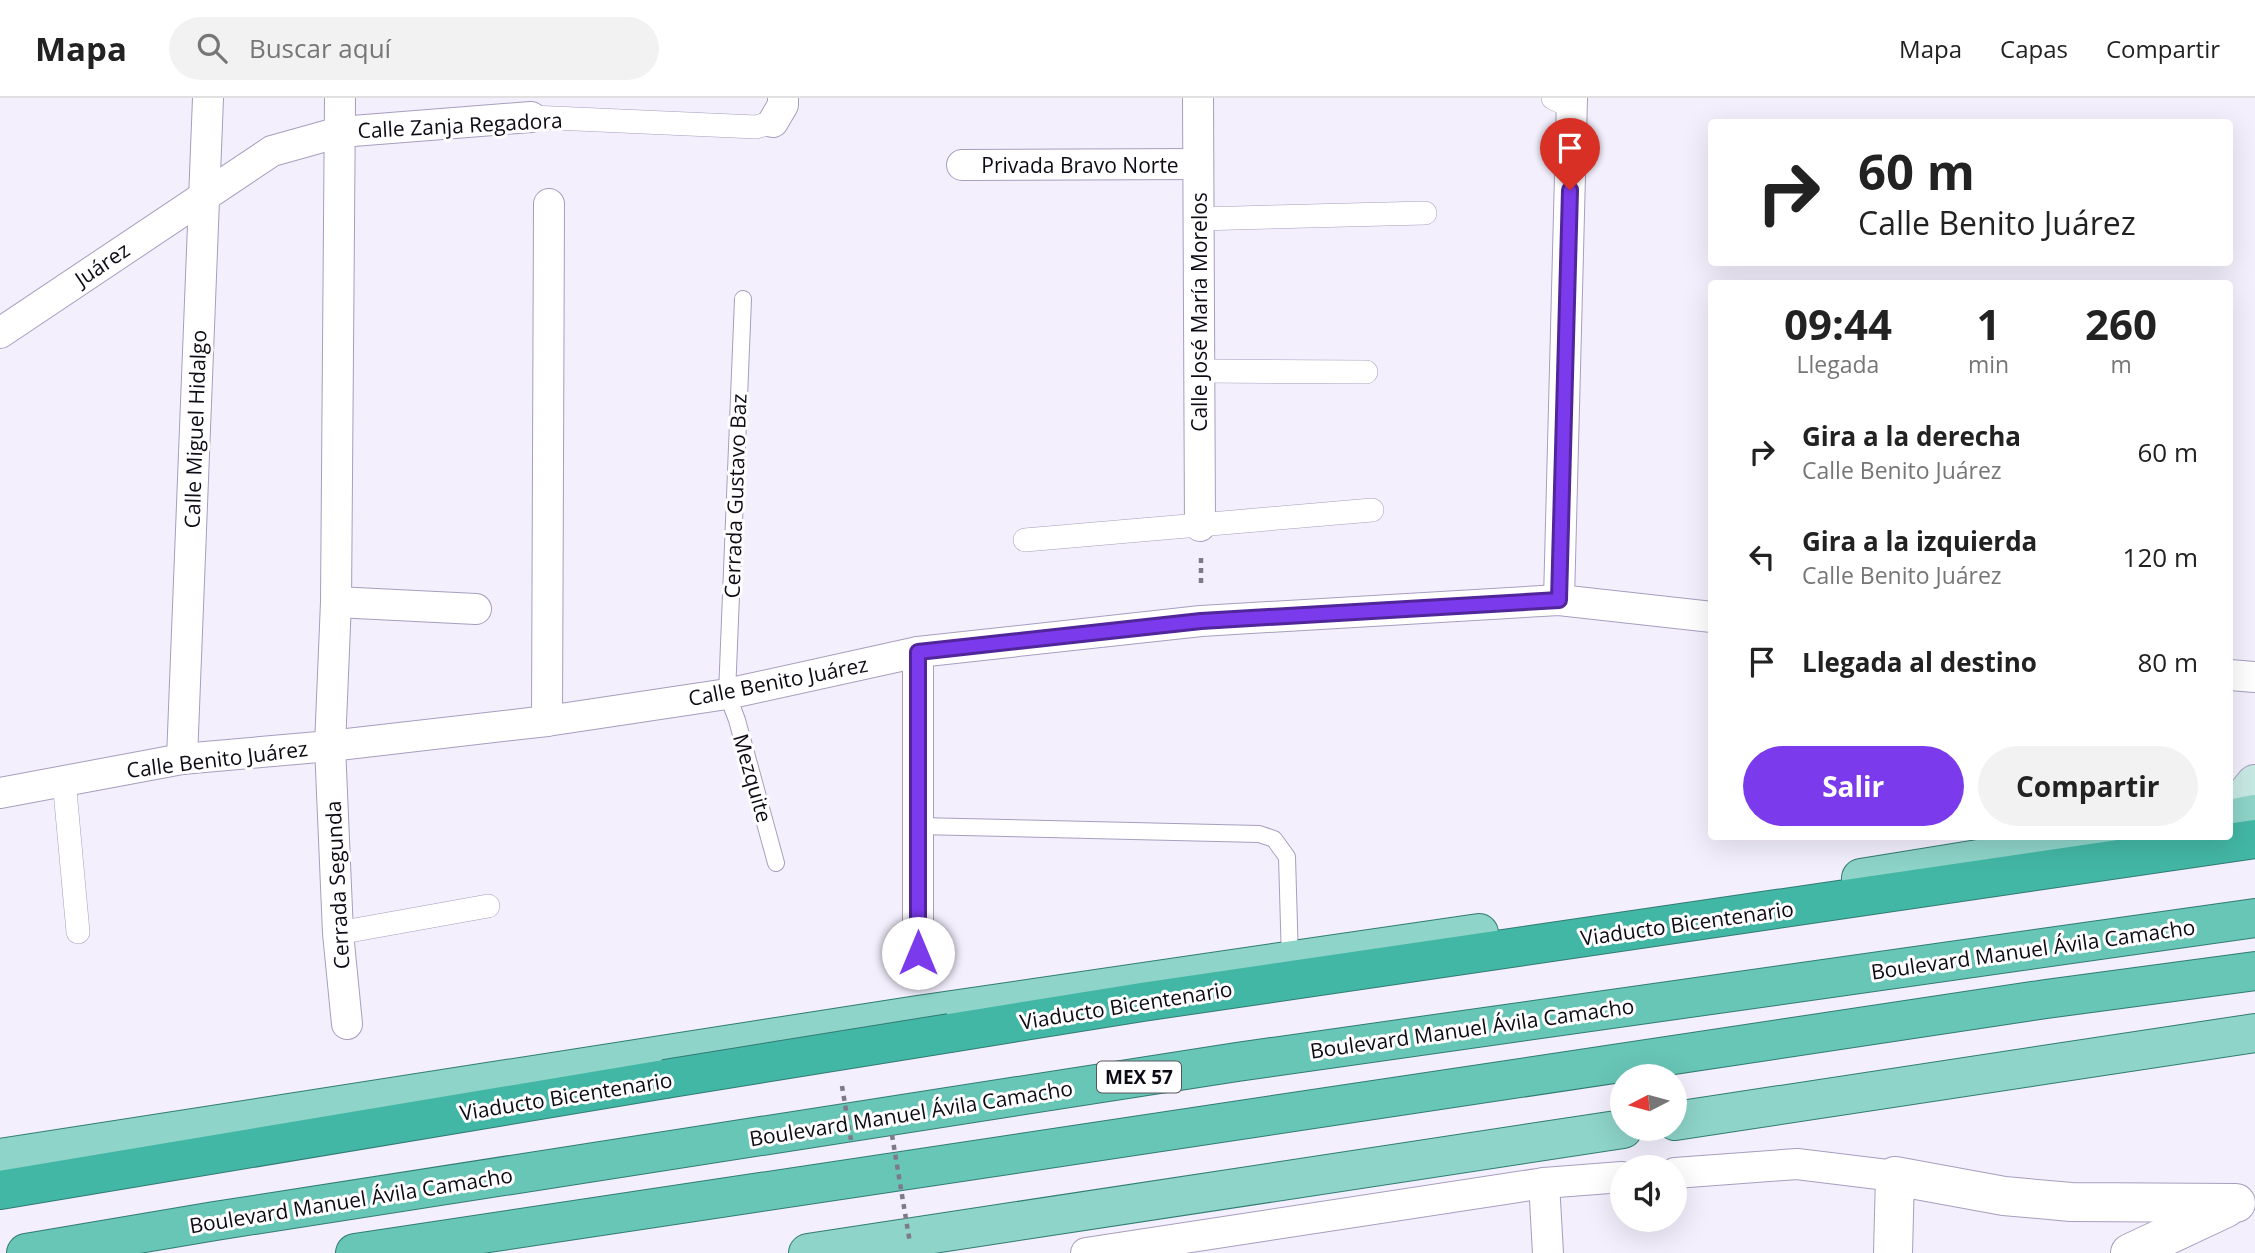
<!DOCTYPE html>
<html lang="es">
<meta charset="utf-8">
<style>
:root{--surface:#fff;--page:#f2f2f2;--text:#222;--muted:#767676;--line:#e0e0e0;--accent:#7c3aed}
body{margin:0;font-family:"Open Sans",sans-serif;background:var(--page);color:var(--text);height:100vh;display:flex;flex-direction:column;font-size:26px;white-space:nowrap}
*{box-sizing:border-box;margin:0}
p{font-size:23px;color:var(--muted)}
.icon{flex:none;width:38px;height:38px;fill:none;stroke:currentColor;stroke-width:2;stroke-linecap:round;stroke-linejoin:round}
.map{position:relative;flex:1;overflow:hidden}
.panel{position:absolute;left:1708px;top:182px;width:525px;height:560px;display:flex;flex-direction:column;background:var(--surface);border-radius:7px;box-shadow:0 7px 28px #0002}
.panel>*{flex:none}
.hud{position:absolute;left:1708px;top:21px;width:525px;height:147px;border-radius:7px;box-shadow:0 7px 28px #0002;background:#fff;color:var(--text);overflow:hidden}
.needle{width:46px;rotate:264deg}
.buttons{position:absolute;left:1610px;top:966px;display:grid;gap:14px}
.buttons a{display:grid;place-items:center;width:77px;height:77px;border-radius:50%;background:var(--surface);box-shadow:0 7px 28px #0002;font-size:35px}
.pin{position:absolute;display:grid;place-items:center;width:60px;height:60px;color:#fff;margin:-72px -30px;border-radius:50% 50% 50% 0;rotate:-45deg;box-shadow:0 0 7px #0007}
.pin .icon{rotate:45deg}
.me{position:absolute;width:77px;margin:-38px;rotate:0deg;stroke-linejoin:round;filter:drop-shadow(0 0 5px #0008)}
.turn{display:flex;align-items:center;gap:24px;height:147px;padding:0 35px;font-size:32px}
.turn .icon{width:91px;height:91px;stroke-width:2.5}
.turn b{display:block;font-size:49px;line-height:60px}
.eta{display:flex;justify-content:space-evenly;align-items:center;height:119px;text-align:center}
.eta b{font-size:42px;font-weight:700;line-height:49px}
.primary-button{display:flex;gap:14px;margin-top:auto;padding:14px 35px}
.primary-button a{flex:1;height:80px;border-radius:42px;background:var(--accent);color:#fff;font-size:28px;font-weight:700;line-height:80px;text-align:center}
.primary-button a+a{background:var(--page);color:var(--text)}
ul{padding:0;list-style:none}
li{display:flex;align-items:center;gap:21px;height:105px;padding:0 35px}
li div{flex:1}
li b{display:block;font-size:26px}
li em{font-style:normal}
header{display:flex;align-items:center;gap:42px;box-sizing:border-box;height:98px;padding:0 35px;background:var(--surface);border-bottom:2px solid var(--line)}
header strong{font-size:33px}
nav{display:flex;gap:38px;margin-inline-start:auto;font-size:24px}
.search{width:490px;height:63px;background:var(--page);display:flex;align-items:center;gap:18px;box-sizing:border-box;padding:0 24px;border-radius:38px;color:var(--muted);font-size:26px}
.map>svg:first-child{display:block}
</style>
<header>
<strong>Mapa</strong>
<div class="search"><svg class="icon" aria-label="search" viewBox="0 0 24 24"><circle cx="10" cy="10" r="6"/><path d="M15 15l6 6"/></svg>Buscar aquí</div>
<nav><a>Mapa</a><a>Capas</a><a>Compartir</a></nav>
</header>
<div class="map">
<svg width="2255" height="1155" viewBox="0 0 2255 1155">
<rect width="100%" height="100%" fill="#f3effd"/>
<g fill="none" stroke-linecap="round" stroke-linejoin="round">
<g stroke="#a79ebe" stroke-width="18">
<g id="service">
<path d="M743 201 727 596 737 622 776 765"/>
<path d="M918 728 1259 736 1274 741 1287 759 1290 862"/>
</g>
</g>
<g stroke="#a79ebe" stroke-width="24">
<g id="pedestrian">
<path d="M1553 0 1572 9"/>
<path d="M531 19 756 29 773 24"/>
<path d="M1199 121 1425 115"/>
<path d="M1199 273 1366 274"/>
<path d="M1025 442 1372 412"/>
<path d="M64 682 78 834"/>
<path d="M338 835 488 808"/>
</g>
</g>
<g stroke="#a79ebe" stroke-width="32">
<g id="minor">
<path d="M340 0 336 504 330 648 338 835 347 926"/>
<path d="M1198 0 1200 428"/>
<path d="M773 24 783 7V0"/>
<path d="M962 67 1198 66"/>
<path d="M0 235 272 53 340 34 531 19"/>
<path d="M1559 502 1572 0"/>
<path d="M336 504 476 511"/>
<path d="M918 554V855"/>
<path d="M2230 577 2255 579"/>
<path d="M547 623 549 106"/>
<path d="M182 661 208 0"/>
<path d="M0 695 182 661 330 648 547 623 727 596 918 554 1201 523 1559 502 1712 519"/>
<path d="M1675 1075 1797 1066 1895 1078"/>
<path d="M1544 1085 1548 1155"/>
<path d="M1086 1155 1544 1085 1622 1079"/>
</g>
</g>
<g stroke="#a79ebe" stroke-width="40">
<g id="tertiary">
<path d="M1893 1155 1895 1078 2004 1098 2071 1104 2236 1105"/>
<path d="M2130 1155 2226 1110"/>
</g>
</g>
<g stroke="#a79ebe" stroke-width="40">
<path id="secondary" d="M2230 717 2255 686"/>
</g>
<g stroke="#317b73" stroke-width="40">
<g id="primary">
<path d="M2230 721 2255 716"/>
<path d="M1861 780 2121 738"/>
<path d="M1675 1023 2255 935"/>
<path d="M0 1060 918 917 1479 835"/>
<path d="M808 1155 1623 1031"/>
</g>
</g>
<g stroke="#317b73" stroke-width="40">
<g id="trunk">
<path d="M26 1155 215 1123 1237 964 2255 820"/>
<path d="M355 1155 2046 901 2255 873"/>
</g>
</g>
<g stroke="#317b73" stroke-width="40">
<g id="motorway">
<path d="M950 935 1142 904 2255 741"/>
<path d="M0 1092 665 981"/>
</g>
</g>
<path stroke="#7e7a87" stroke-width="4.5" stroke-dasharray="5 5" stroke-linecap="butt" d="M1201 460V490"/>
<use href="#service" stroke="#fff" stroke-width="16"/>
<use href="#pedestrian" stroke="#fff" stroke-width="23"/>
<use href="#minor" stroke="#fff" stroke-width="30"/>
<use href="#tertiary" stroke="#fff" stroke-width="38"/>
<use href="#secondary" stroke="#c7e9e4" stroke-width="38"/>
<use href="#primary" stroke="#8ed4c9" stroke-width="38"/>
<use href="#trunk" stroke="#68c6b7" stroke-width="38"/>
<use href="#motorway" stroke="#43b7a5" stroke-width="38"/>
<g stroke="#317b73" stroke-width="40" stroke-linecap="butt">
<path id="motorway-bridge" d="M665 981 950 935"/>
</g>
<g stroke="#7e7a87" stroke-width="4.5" stroke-dasharray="5 5" stroke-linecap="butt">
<path d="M842 988 851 1042"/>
<path d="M892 1037 910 1145"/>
</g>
<use href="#motorway-bridge" stroke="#43b7a5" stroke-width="38"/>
</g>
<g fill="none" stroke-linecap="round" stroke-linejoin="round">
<g stroke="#51269a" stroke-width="18">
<path id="route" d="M918 855V554L1201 523 1559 502 1570 92"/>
</g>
<use href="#route" stroke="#7c3aed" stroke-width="12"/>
</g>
<g text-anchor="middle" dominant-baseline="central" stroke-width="6" stroke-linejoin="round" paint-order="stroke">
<rect fill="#fff" stroke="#57545c" stroke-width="2" x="1097" y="963.5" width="84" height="31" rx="5"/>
<g font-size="19" font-weight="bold" fill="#0f0b16">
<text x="1139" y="979">MEX 57</text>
</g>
<g font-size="21" fill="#0f0b16" stroke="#fff">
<text transform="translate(460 27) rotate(-3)">Calle Zanja Regadora</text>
<text x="1080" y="67">Privada Bravo Norte</text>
<text transform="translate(102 166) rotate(-34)">Juárez</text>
<text transform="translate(1199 214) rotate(-90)">Calle José María Morelos</text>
<text transform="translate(195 331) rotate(-88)">Calle Miguel Hidalgo</text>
<text transform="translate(735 398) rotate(-88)">Cerrada Gustavo Baz</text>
<text transform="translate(778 583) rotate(-11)">Calle Benito Juárez</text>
<text transform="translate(217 661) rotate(-7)">Calle Benito Juárez</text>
<text transform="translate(753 680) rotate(74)">Mezquite</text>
<text transform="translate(337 787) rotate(-93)">Cerrada Segunda</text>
<text transform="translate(1687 825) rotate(-8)">Viaducto Bicentenario</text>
<text transform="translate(2033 851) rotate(-8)">Boulevard Manuel Ávila Camacho</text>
<text transform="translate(1126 907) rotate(-9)">Viaducto Bicentenario</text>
<text transform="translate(1472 930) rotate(-8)">Boulevard Manuel Ávila Camacho</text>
<text transform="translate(566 998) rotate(-9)">Viaducto Bicentenario</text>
<text transform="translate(911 1015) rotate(-9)">Boulevard Manuel Ávila Camacho</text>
<text transform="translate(351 1102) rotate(-9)">Boulevard Manuel Ávila Camacho</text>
</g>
</g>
</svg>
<div class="buttons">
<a><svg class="needle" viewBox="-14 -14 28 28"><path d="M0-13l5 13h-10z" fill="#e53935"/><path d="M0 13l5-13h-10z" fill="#767676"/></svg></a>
<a><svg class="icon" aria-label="sound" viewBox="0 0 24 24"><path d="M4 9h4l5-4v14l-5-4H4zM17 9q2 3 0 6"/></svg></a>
</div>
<div class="pin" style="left:1570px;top:92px;background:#d93025"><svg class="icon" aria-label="arrive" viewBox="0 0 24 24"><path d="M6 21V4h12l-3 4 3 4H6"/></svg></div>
<svg class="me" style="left:918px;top:855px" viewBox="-20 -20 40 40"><circle r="19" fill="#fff"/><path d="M0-13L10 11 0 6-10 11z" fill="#7c3aed"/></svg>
<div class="hud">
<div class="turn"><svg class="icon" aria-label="right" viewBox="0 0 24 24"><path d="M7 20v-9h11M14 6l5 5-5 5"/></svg><div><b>60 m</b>Calle Benito Juárez</div></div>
</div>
<section class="panel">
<div class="eta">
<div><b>09:44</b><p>Llegada</p></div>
<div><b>1</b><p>min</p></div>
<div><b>260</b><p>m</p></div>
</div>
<ul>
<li><svg class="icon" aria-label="right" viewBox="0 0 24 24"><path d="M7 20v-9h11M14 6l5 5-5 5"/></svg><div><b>Gira a la derecha</b><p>Calle Benito Juárez</p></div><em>60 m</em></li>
<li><svg class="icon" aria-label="left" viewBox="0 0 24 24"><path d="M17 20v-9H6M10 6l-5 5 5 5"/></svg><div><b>Gira a la izquierda</b><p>Calle Benito Juárez</p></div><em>120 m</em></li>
<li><svg class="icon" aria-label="arrive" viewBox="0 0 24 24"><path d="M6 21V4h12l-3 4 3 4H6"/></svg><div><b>Llegada al destino</b></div><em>80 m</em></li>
</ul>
<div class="primary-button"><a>Salir</a><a>Compartir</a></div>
</section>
</div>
